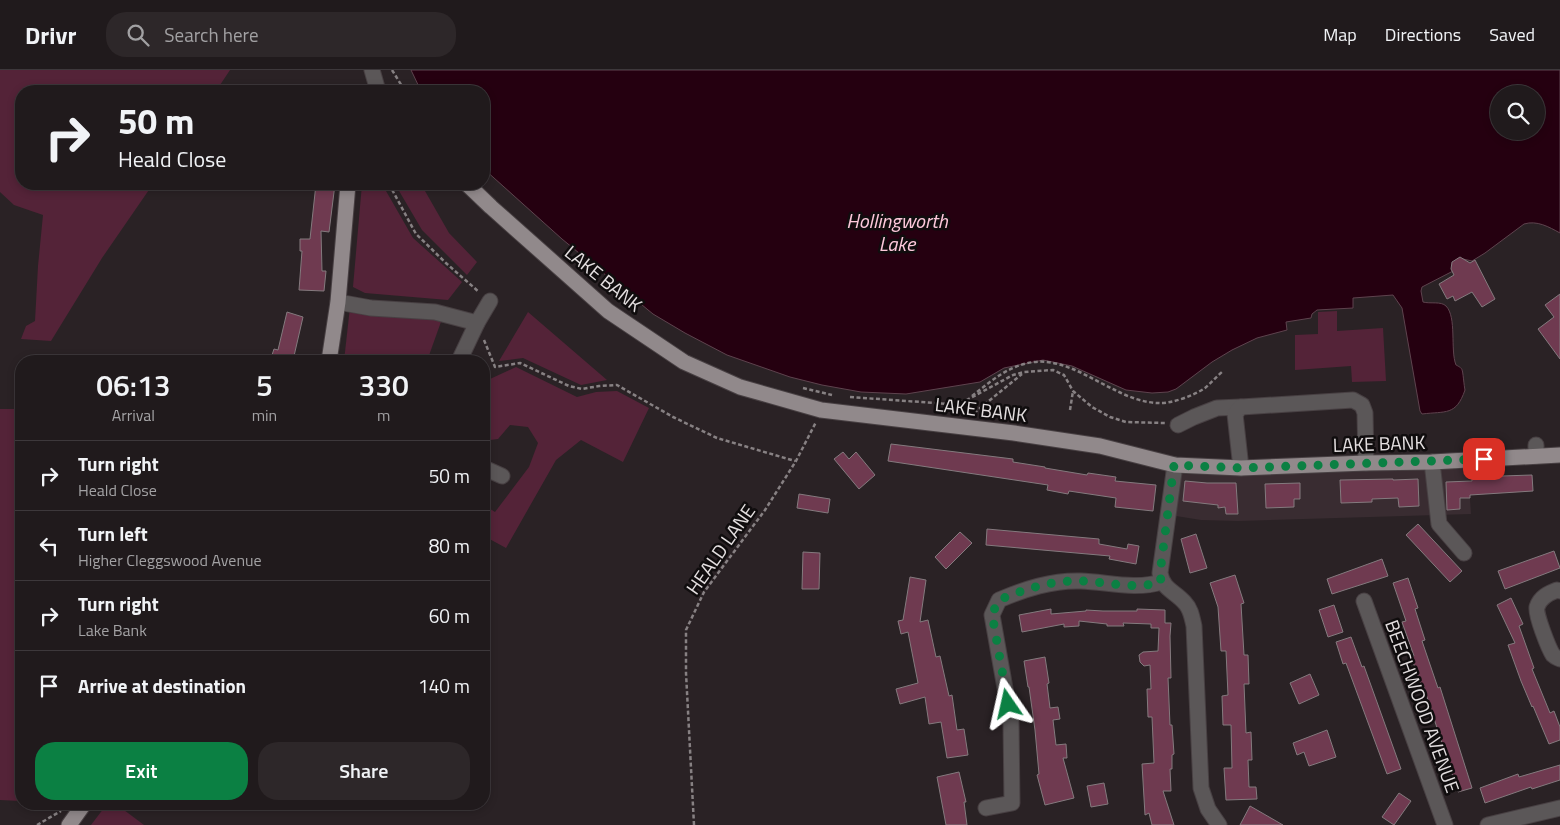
<!DOCTYPE html>
<style>
:root{--surface:#201a1c;--page:#2d2729;--text:#f1f3f6;--muted:#a2a1a3;--line:#3d383b;--accent:#0b8043}
body{margin:0;font-family:"Titillium Web",sans-serif;background:var(--page);color:var(--text);height:100vh;display:flex;flex-direction:column;font-size:19px;white-space:nowrap}
*{box-sizing:border-box;margin:0}
p{font-size:16px;color:var(--muted)}
.icon{flex:none;width:28px;height:28px;fill:none;stroke:currentColor;stroke-width:2;stroke-linecap:round;stroke-linejoin:round}
.map{position:relative;flex:1;overflow:hidden}
.drawer{position:absolute;left:15px;top:285px;width:475px;height:455px;display:flex;flex-direction:column;background:var(--surface);border-radius:20px;box-shadow:0 2px 8px #0003,0 0 0 1px var(--line)}
.drawer>*{flex:none}
.hud{position:absolute;left:15px;top:15px;width:475px;height:105px;border-radius:20px;box-shadow:0 2px 8px #0003,0 0 0 1px var(--line);background:#201a1c;color:var(--text);overflow:hidden}
.buttons{position:absolute;left:1490px;top:15px;display:grid;gap:10px}
.buttons a{display:grid;place-items:center;width:55px;height:55px;border-radius:50%;background:var(--surface);box-shadow:0 2px 8px #0003,0 0 0 1px var(--line);font-size:25px}
.pin{position:absolute;display:grid;place-items:center;width:42px;height:42px;color:#fff;margin:-21px;border-radius:10px;box-shadow:0 2px 8px #0006}
.me{position:absolute;width:55px;margin:-28px;rotate:349deg;stroke-linejoin:round;filter:drop-shadow(0 0 4px #0008)}
.turn{display:flex;align-items:center;gap:18px;height:105px;padding:0 20px;font-size:22px}
.turn .icon{width:65px;height:65px;stroke-width:2.5}
.turn b{display:block;font-size:35px;line-height:42px}
.eta{display:flex;justify-content:space-evenly;align-items:center;height:85px;text-align:center}
.eta b{font-size:30px;font-weight:600;line-height:35px}
.action{display:flex;gap:10px;margin-top:auto;padding:10px 20px}
.action a{flex:1;height:58px;border-radius:20px;background:var(--accent);color:#fff;font-size:20px;font-weight:600;line-height:58px;text-align:center}
.action a+a{background:var(--page);color:var(--text)}
ul{padding:0;list-style:none}
li{display:flex;align-items:center;gap:15px;height:70px;padding:0 20px;border-top:1px solid var(--line)}
li div{flex:1}
li b{display:block;font-size:19px}
li em{font-style:normal}
header{display:flex;align-items:center;gap:30px;box-sizing:border-box;height:70px;padding:0 25px;background:var(--surface);border-bottom:1px solid var(--line)}
header strong{font-size:24px}
nav{display:flex;gap:28px;margin-inline-start:auto;font-size:18px}
.search{width:350px;height:45px;background:var(--page);display:flex;align-items:center;gap:12px;box-sizing:border-box;padding:0 18px;border-radius:20px;color:var(--muted);font-size:19px}
.map>svg:first-child{display:block}
</style>
<header>
<strong>Drivr</strong>
<div class="search"><svg class="icon" aria-label="search" viewBox="0 0 24 24"><circle cx="10" cy="10" r="6"/><path d="M15 15l6 6"/></svg>Search here</div>
<nav><a>Map</a><a>Directions</a><a>Saved</a></nav>
</header>
<div class="map">
<svg width="1560" height="755" viewBox="0 0 1560 755">
<rect width="100%" height="100%" fill="#2a2225"/>
<path fill="#392c31" d="M1422 399H1468L1471 444 1238 451 1201 450 1176 446 1181 404 1231 405Z"/>
<g fill="#542338">
<path d="M0 0H230L216 21H21V114H153L102 188 51 271 21 269 26 256 35 251 38 196 43 145 14 135 0 122Z"/>
<path d="M362 114H382L413 168 462 212 448 230 365 223 353 217Z"/>
<path d="M395 114H421L449 163 477 192 467 205 422 160Z"/>
<path d="M350 237 442 249 427 291H344Z"/>
<path d="M1337 241V261L1383 258 1386 311 1352 312 1351 296 1295 300V265L1318 264V242Z"/>
<path d="M528 242 607 310 581 315 523 288 499 291Z"/>
<path d="M516 297 577 327 596 322 617 321 649 338 623 392 581 370 556 390 506 478 484 466V435L495 442 529 397 538 373 528 357 510 355 498 369 490 370 484 365V319L490 309Z"/>
<path d="M0 339H20L19 364H21V731L0 730Z"/>
<path d="M107 734H116L144 755H91Z"/>
</g>
<path fill="#250010" stroke="#5e434e" fill-rule="evenodd" d="M411 0H1560V163C1549 157 1537 150 1524 154L1485 183 1472 191 1463 189 1459 191 1455 200 1422 217 1421 221 1423 232C1430 234 1441 231 1446 236 1457 247 1450 280 1456 295 1458 296 1462 298 1462 300 1463 301 1464 316 1465 320 1456 346 1446 341 1422 344L1420 341 1402 238 1393 225 1353 228V238L1317 240 1312 244 1311 248 1286 252 1287 260 1257 268 1232 280 1212 292 1176 319 1168 322 1152 323 1126 320 1072 296 1043 290 1004 298 980 312 906 324 861 322 822 315 790 307 727 285 685 263 653 244 562 169 484 99V21H421ZM1499 24H1536V61H1499Z"/>
<g fill="#6f3a50" stroke="#847a7e">
<path d="M316 114H335L329 162 321 161 322 201H326L324 221 299 220 302 181H300V169H310Z"/>
<path d="M1460 187 1470 193 1475 190 1495 229 1482 237 1472 222 1455 231 1453 226 1447 229 1439 214 1454 205 1451 199 1452 192Z"/>
<path d="M1560 224V289L1538 259 1554 247 1545 235Z"/>
<path d="M287 242 303 247 294 286 305 289 304 291H270L274 279 278 280Z"/>
<path d="M891 374 1013 389V392L1045 397V398L1087 405 1088 403 1116 407 1115 411 1156 415 1153 441 1115 437 1116 428 1069 421 1068 424 1047 420 1048 415 888 391Z"/>
<path d="M843 382 849 389 856 382 875 405 859 419 834 389Z"/>
<path d="M1532 405 1533 421 1470 425V428H1460V439L1447 440 1446 412 1472 411V407Z"/>
<path d="M1393 409V410L1418 409 1419 436 1399 437 1398 428 1372 429V432L1341 433 1340 410Z"/>
<path d="M1185 411 1207 413H1236L1238 444H1226L1225 437 1218 438V435L1183 431Z"/>
<path d="M1300 413V429H1294V437L1266 438 1265 414Z"/>
<path d="M799 424 830 429 828 443 797 438Z"/>
<path d="M1418 454 1462 501 1450 512 1406 465Z"/>
<path d="M987 459 1099 469V474L1127 479 1128 474 1139 476 1136 494 1109 489 1110 486 986 475Z"/>
<path d="M960 462 972 473 946 499 935 487Z"/>
<path d="M1196 464 1207 498 1190 503 1181 469Z"/>
<path d="M1554 481 1560 498 1505 519 1498 501Z"/>
<path d="M803 482 820 483 819 519H802Z"/>
<path d="M1382 489 1388 506 1332 524 1327 509Z"/>
<path d="M1235 505 1244 533 1241 534 1244 585H1248L1249 614H1244L1246 663 1251 662 1252 690H1248L1249 717H1256L1257 729 1226 730 1224 698H1232L1231 655H1223L1222 626 1228 625 1226 581H1221L1218 537 1210 513Z"/>
<path d="M910 507 926 510 920 552 928 550 936 587 940 586 949 626 952 625 957 660 964 659 968 685 947 688 941 652 929 654 925 627 900 634 896 619 918 613 908 562 901 564 898 551 903 550Z"/>
<path d="M1408 508 1418 538 1415 539 1425 570 1422 571 1438 618 1440 617 1472 718 1458 722 1423 615H1421L1411 586H1414L1402 552 1406 551 1393 513Z"/>
<path d="M1511 528 1523 554 1519 556 1534 598 1532 599 1550 643 1554 641 1560 657V670L1549 674 1533 636 1532 637 1521 611 1508 575 1515 573 1497 535Z"/>
<path d="M1334 535 1343 562 1328 567 1319 540Z"/>
<path d="M1051 539V544L1086 541V540L1103 541H1137V539L1165 540V553H1171L1170 566 1171 608H1168L1170 655H1172L1174 684 1172 685V699H1170L1171 721H1163L1174 755H1152L1149 743 1145 745 1142 694 1154 693 1152 647H1148L1147 619H1151L1150 595 1144 596 1140 592 1139 585 1143 582 1158 581 1159 558H1151V554L1123 553 1124 556H1107V554L1079 551V556L1064 557V554L1022 562 1019 545Z"/>
<path d="M1351 567 1362 597 1364 596 1401 699 1387 704 1346 593 1343 594 1336 572Z"/>
<path d="M1045 587 1049 613 1047 614 1050 638 1058 637 1060 649 1053 650 1056 675 1066 674 1067 688H1063L1074 728 1045 735 1037 705 1039 704 1035 660 1029 617H1028L1024 591Z"/>
<path d="M1310 604 1319 625 1299 634 1290 613Z"/>
<path d="M1327 660 1336 687 1309 696 1304 682 1297 685 1293 673Z"/>
<path d="M1560 695V710L1532 719 1531 717 1485 733 1480 718 1518 704 1519 707Z"/>
<path d="M959 702 966 732H964L967 755H946L937 707Z"/>
<path d="M1104 713 1108 734 1091 737 1087 716Z"/>
<path d="M1399 723 1411 731 1394 755 1382 747Z"/>
<path d="M1250 736 1283 755H1240Z"/>
</g>
<g fill="none" stroke-linecap="round" stroke-linejoin="round">
<g stroke="#484043" stroke-width="17">
<g id="minor">
<path d="M372 0 378 21"/>
<path d="M338 232 371 238 435 242 477 253"/>
<path d="M459 291 477 253 490 231"/>
<path d="M1178 355 1194 347 1217 338 1241 337"/>
<path d="M1536 375V386"/>
<path d="M1432 392 1439 454 1464 483"/>
<path d="M1175 395 1160 503C1163 520 1175 521 1185 533 1191 539 1192 548 1194 556L1201 718 1208 739 1219 755"/>
<path d="M484 398 502 406"/>
<path d="M1241 398 1235 344 1241 337 1353 330 1362 335 1365 343 1366 393"/>
<path d="M1560 521 1557 520C1549 523 1540 527 1537 537 1535 544 1549 579 1553 585 1555 587 1558 588 1560 589"/>
<path d="M1364 531 1445 755"/>
<path d="M986 738 1012 733 1011 652 992 545 999 530C1025 519 1052 510 1081 511 1107 512 1136 520 1161 512"/>
<path d="M1488 755 1560 738"/>
</g>
</g>
<g stroke="#484043" stroke-width="17">
<g id="major">
<path d="M467 114 491 137 608 241 684 292 740 317 821 340 1014 363 1100 376 1175 395 1241 398 1366 393 1432 392 1560 385"/>
<path d="M329 291 338 232 348 114"/>
<path d="M69 755 84 734"/>
</g>
</g>
<g stroke="#878183" stroke-width="2.5" stroke-dasharray="4 2.5" stroke-linecap="butt">
<path d="M392 0 405 21"/>
<path d="M389 114 416 164 447 194 479 222"/>
<path d="M484 270 495 297 520 293 569 316 582 319 599 316 617 315 673 347 717 368 795 391"/>
<path d="M803 318 832 325"/>
<path d="M972 326C991 311 1009 295 1034 292 1048 290 1063 295 1075 300 1089 306 1102 314 1115 320 1128 327 1145 333 1159 333 1171 334 1195 325 1205 318 1211 313 1216 307 1222 302"/>
<path d="M850 327 949 334 965 331 1013 305 1024 302 1053 300 1064 305 1073 321 1092 337 1110 347 1126 352 1165 353"/>
<path d="M1070 340 1073 321"/>
<path d="M974 343 1022 304"/>
<path d="M37 755 61 741"/>
<path d="M694 755 686 603V560L704 522 765 440 796 391 816 352"/>
</g>
<use href="#minor" stroke="#5b5758" stroke-width="15"/>
<use href="#major" stroke="#91898b" stroke-width="15"/>
</g>
<g fill="none" stroke-linecap="round" stroke-linejoin="round">
<path stroke="#0b8043" stroke-width="9" stroke-dasharray="0 16.2" d="M1008 634 992 544 999 530C1025 519 1052 510 1081 511 1107 512 1136 520 1161 512L1160 503 1174 395 1241 398 1484 389"/>
</g>
<g text-anchor="middle" dominant-baseline="central" stroke-width="5" stroke-linejoin="round" paint-order="stroke">
<g font-size="19" fill="#e4dfe0" stroke="#100d0e">
<text transform="translate(604 208) rotate(39)">LAKE BANK</text>
<text transform="translate(981 339) rotate(7)">LAKE BANK</text>
<text transform="translate(1379 373) rotate(-2)">LAKE BANK</text>
<text transform="translate(720 479) rotate(-55)">HEALD LANE</text>
<text transform="translate(1423 636) rotate(70)">BEECHWOOD AVENUE</text>
</g>
<g font-size="20" font-style="italic" fill="#fdc8db" stroke="#100d0e">
<text x="897" y="150">Hollingworth<tspan x="897" dy="23">Lake</tspan></text>
</g>
</g>
</svg>
<div class="buttons">
<a><svg class="icon" aria-label="search" viewBox="0 0 24 24"><circle cx="10" cy="10" r="6"/><path d="M15 15l6 6"/></svg></a>
</div>
<div class="pin" style="left:1484px;top:389px;background:#d93025"><svg class="icon" aria-label="arrive" viewBox="0 0 24 24"><path d="M6 21V4h12l-3 4 3 4H6"/></svg></div>
<svg class="me" style="left:1008px;top:634px" viewBox="-20 -20 40 40"><path d="M0-17L14 15 0 8-14 15z" fill="#0b8043" stroke="#fff" stroke-width="4"/></svg>
<div class="hud">
<div class="turn"><svg class="icon" aria-label="right" viewBox="0 0 24 24"><path d="M7 20v-9h11M14 6l5 5-5 5"/></svg><div><b>50 m</b>Heald Close</div></div>
</div>
<section class="drawer">
<div class="eta">
<div><b>06:13</b><p>Arrival</p></div>
<div><b>5</b><p>min</p></div>
<div><b>330</b><p>m</p></div>
</div>
<ul>
<li><svg class="icon" aria-label="right" viewBox="0 0 24 24"><path d="M7 20v-9h11M14 6l5 5-5 5"/></svg><div><b>Turn right</b><p>Heald Close</p></div><em>50 m</em></li>
<li><svg class="icon" aria-label="left" viewBox="0 0 24 24"><path d="M17 20v-9H6M10 6l-5 5 5 5"/></svg><div><b>Turn left</b><p>Higher Cleggswood Avenue</p></div><em>80 m</em></li>
<li><svg class="icon" aria-label="right" viewBox="0 0 24 24"><path d="M7 20v-9h11M14 6l5 5-5 5"/></svg><div><b>Turn right</b><p>Lake Bank</p></div><em>60 m</em></li>
<li><svg class="icon" aria-label="arrive" viewBox="0 0 24 24"><path d="M6 21V4h12l-3 4 3 4H6"/></svg><div><b>Arrive at destination</b></div><em>140 m</em></li>
</ul>
<div class="action"><a>Exit</a><a>Share</a></div>
</section>
</div>
